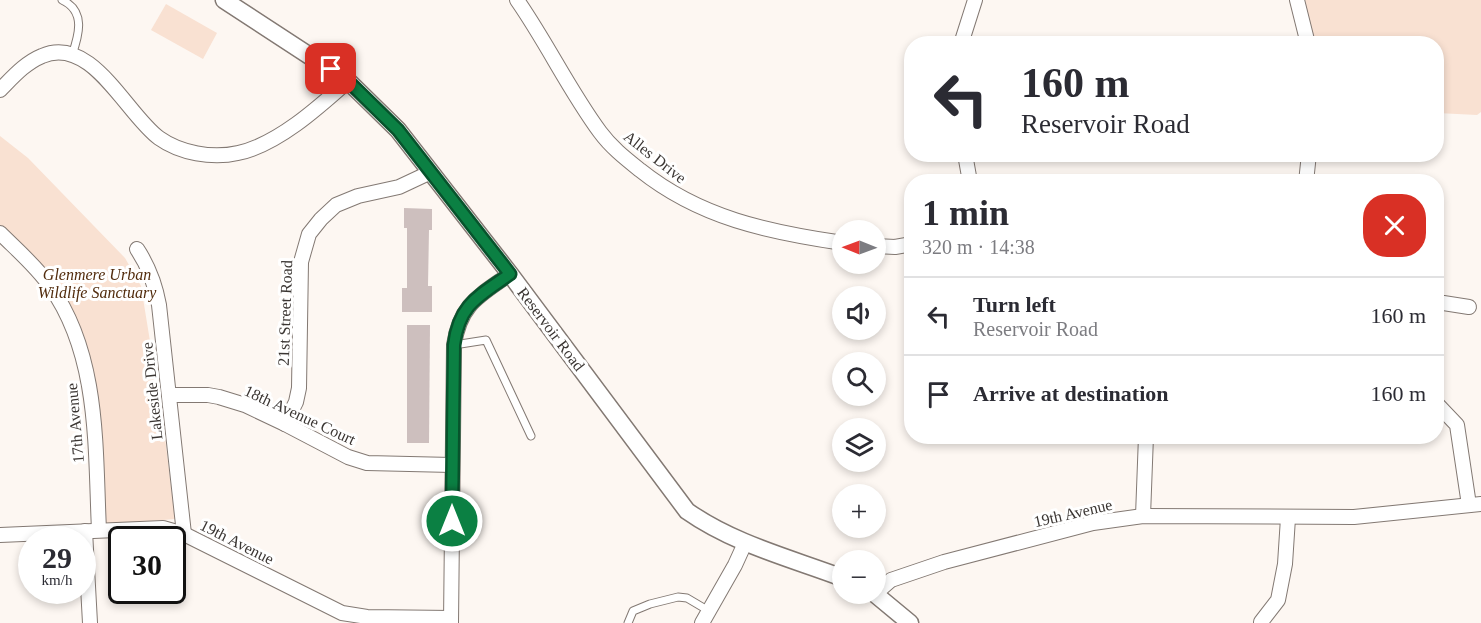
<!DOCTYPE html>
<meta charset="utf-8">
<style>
:root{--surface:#fff;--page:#f2f2f3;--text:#2b2b33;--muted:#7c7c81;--line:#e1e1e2}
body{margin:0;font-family:Georgia,serif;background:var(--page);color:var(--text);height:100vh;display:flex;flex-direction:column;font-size:22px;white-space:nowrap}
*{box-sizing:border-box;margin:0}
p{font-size:20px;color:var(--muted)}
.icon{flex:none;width:33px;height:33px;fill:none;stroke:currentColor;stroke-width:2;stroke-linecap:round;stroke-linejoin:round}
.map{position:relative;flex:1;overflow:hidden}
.details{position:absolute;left:904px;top:174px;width:540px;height:270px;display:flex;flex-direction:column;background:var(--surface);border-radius:24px;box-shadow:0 3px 9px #0003}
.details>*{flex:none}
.hud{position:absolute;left:904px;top:36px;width:540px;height:126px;border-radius:24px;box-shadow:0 3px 9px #0003;background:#fff;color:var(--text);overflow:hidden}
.needle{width:39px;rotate:271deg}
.buttons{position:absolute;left:832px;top:220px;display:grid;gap:12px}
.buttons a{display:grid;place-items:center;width:54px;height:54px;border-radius:50%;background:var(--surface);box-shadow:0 3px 9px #0003;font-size:30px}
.speed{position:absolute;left:18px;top:526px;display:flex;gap:12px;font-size:30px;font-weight:700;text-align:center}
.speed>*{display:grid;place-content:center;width:78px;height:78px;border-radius:50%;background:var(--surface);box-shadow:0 3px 9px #0003;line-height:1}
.speed small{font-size:15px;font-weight:400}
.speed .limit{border:3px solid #111;border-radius:9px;background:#fff;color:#111}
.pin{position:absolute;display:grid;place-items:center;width:51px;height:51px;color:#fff;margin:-26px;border-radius:12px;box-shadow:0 3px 9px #0006}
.me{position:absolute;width:66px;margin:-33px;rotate:0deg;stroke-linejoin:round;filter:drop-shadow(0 0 4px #0008)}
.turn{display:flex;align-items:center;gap:21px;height:126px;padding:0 18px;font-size:27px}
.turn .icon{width:78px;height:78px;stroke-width:2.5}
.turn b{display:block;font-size:42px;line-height:51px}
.round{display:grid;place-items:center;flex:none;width:63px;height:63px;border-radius:24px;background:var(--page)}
.overview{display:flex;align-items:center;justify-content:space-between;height:102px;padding:0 18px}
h1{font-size:36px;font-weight:700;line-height:45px}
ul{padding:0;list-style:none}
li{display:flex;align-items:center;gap:18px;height:78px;padding:0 18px;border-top:2px solid var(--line)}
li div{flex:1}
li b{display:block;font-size:22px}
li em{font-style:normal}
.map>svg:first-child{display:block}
</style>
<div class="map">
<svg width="1481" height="623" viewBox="0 0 1481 623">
<rect width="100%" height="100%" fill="#fdf7f2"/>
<g fill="#f9e1d2">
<path d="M1305 0H1481V112L1477 115 1437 113V44L1314 43Z"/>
<path d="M166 4 217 33 203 59 151 30Z"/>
<path d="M0 136 28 158 125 258 141 286 163 421 175 519 103 525C100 465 105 356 69 306 49 278 23 253 0 227Z"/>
</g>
<g fill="#cdbfbe">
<path d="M404 208 432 209V230H429L428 286H432V312H402V288H407V228H404Z"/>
<path d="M407 325H430L429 443H407Z"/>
</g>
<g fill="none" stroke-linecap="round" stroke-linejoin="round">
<g stroke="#837973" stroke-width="9">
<g id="service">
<path d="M62 0C86 11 79 35 72 55"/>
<path d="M454 345 486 340 531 436"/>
<path d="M628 623 633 611 650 604 678 597 687 598 709 611"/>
</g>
</g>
<g stroke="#837973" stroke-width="16">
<g id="minor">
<path d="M517 0C547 43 569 90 600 132 611 147 625 158 640 170 700 218 768 232 843 243"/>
<path d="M1297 0 1308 44"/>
<path d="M961 44 975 0"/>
<path d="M0 90C13 77 25 63 42 56 91 34 127 115 159 138 180 153 212 159 238 153 277 145 319 107 348 81"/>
<path d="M965 154 970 182"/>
<path d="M1306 182 1309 154"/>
<path d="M0 233C17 250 36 266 50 286 100 356 95 449 99 530"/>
<path d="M876 246 895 247 912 244"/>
<path d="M137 249C149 267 155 283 159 305L184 534"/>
<path d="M1437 302 1469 307"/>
<path d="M170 395H208L219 397 245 405 285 424 348 457 367 463 452 465"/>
<path d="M1437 404 1457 425 1469 505"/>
<path d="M285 424 296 402 299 388 301 262 309 234 321 219 336 205 358 196 399 187 431 172"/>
<path d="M1143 516 1146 436"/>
<path d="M85 531 90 623"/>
<path d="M0 535 163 528 184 534 342 613 367 617 451 618"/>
<path d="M876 593 891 580 944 562 1093 523 1143 516 1354 517 1481 504"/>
<path d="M1261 622 1278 600 1285 564 1288 518"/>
<path d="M451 623 454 345C460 304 479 296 510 274"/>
<path d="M702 623 735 565 745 543"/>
</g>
</g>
<g stroke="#837973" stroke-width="19">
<g id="tertiary">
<path d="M224 0 348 81 398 130 510 274 687 511C734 544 790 558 843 578"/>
<path d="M875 594 910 623"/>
</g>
</g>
<use href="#service" stroke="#fff" stroke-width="7"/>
<use href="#minor" stroke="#fff" stroke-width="14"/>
<use href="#tertiary" stroke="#fff" stroke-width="16"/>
</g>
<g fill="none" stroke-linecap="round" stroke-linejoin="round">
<g stroke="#07532c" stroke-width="15">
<path id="route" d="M331 69 348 81 398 130 510 274C479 296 459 304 454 345L452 521"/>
</g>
<use href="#route" stroke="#0b8043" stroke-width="10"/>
</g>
<g text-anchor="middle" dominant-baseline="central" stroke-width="6" stroke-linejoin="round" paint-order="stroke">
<g font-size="16" fill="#3b3633" stroke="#fff">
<text transform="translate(655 157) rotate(38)">Alles Drive</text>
<text transform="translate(285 313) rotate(-88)">21st Street Road</text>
<text transform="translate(551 329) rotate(53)">Reservoir Road</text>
<text transform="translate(152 391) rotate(-96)">Lakeside Drive</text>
<text transform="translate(300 415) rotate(25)">18th Avenue Court</text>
<text transform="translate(75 423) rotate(-95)">17th Avenue</text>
<text transform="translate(1073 513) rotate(-13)">19th Avenue</text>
<text transform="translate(237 542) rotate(27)">19th Avenue</text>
</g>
<g font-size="16" font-style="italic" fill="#522c0d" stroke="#fff">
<text x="97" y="274">Glenmere Urban<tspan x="97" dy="18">Wildlife Sanctuary</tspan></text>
</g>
</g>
</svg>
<div class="buttons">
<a><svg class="needle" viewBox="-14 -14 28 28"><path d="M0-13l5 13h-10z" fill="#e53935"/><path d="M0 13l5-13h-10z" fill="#7c7c81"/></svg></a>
<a><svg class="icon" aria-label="sound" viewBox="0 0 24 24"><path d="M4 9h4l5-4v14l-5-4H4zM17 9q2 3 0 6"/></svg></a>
<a><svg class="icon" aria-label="search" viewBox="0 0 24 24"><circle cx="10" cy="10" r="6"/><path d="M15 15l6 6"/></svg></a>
<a><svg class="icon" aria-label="layers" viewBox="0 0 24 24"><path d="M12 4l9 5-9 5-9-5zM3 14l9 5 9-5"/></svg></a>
<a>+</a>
<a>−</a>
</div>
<div class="speed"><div>29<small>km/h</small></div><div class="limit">30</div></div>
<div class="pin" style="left:331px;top:69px;background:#d93025"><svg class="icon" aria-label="arrive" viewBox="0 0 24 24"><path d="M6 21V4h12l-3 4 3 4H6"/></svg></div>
<svg class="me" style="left:452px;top:521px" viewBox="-20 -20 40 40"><circle r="17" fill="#0b8043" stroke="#fff" stroke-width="3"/><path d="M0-11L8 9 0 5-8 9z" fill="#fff"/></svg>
<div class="hud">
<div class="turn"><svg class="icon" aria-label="left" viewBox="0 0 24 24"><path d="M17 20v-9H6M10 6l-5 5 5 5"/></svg><div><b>160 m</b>Reservoir Road</div></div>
</div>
<section class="details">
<div class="overview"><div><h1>1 min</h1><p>320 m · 14:38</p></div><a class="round" style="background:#d93025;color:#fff"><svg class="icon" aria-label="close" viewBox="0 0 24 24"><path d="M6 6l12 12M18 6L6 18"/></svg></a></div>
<ul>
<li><svg class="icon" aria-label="left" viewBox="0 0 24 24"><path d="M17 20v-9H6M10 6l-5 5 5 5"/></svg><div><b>Turn left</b><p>Reservoir Road</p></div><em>160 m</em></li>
<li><svg class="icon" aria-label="arrive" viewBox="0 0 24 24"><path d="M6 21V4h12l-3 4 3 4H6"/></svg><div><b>Arrive at destination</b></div><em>160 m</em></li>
</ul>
</section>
</div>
